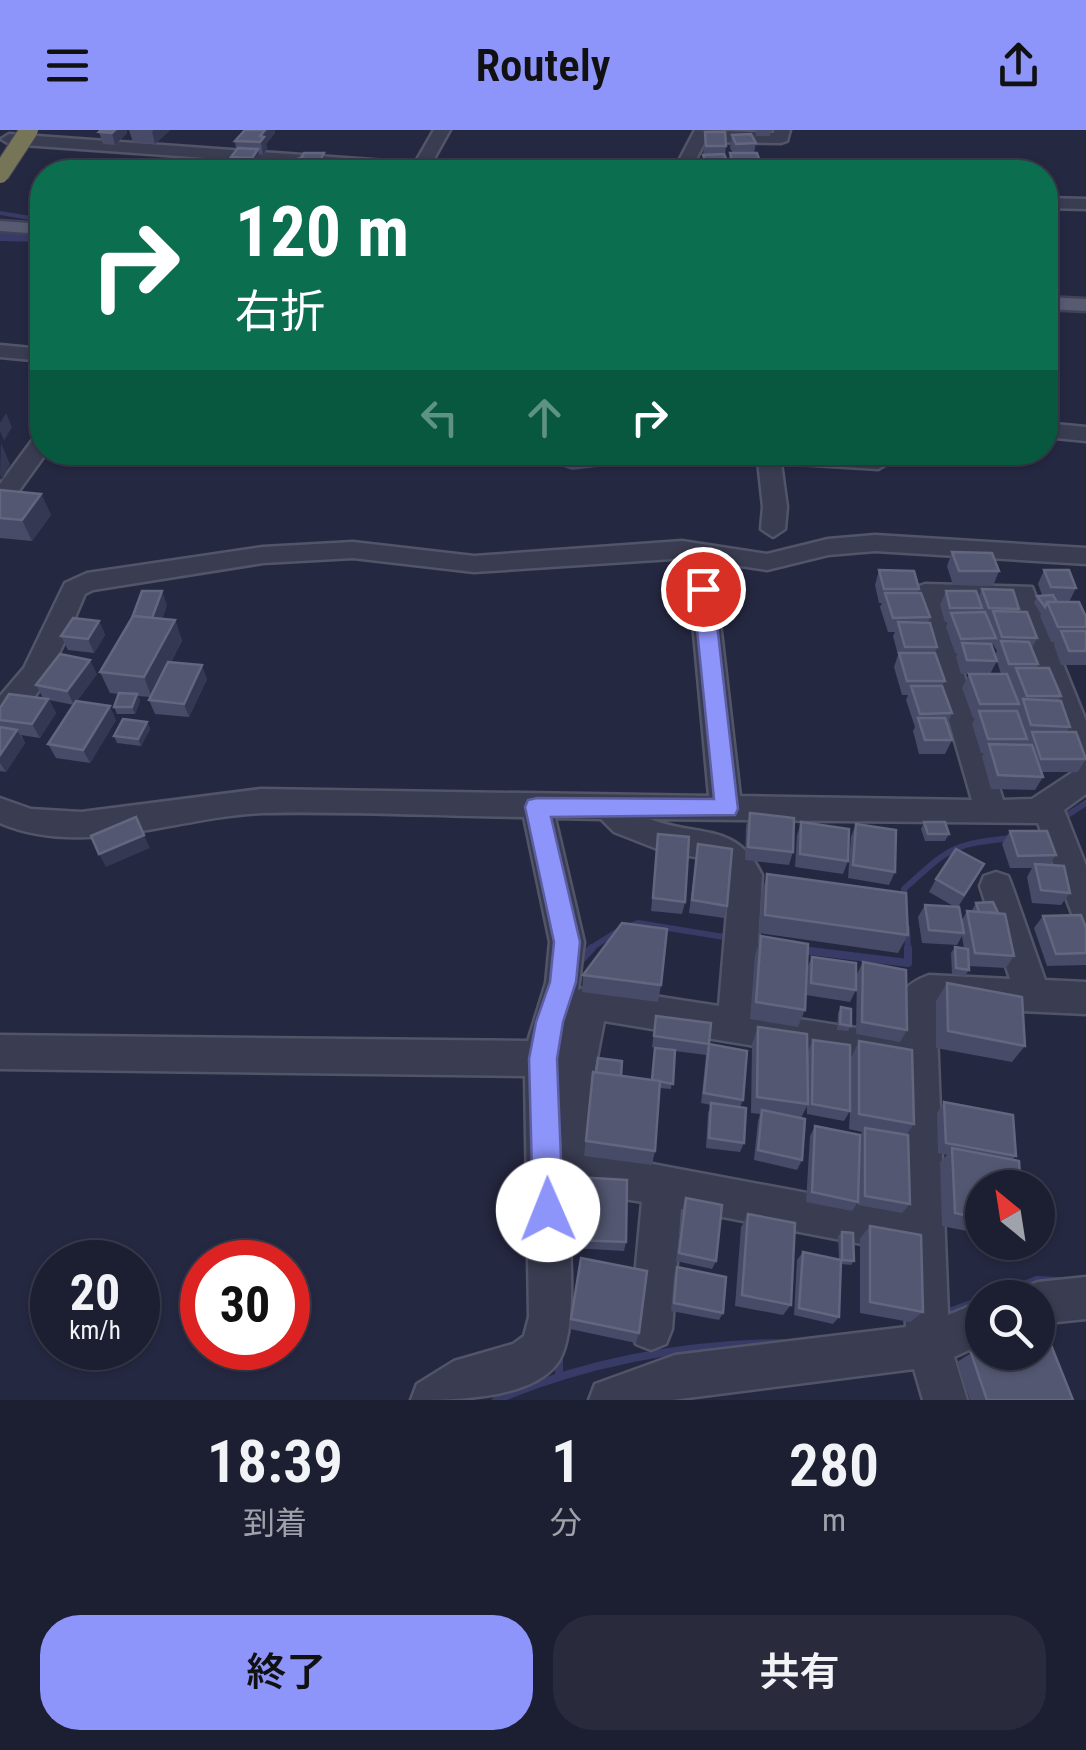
<!DOCTYPE html>
<html lang="ja">
<meta charset="utf-8">
<style>
:root{--surface:#1c1e31;--page:#292b3d;--text:#f1f3f6;--muted:#a0a2ab;--line:#3a3c4d;--accent:#8d94fa}
body{margin:0;font-family:"Roboto Condensed","Noto Sans JP",sans-serif;background:var(--page);color:var(--text);height:100vh;display:flex;flex-direction:column;font-size:38px;white-space:nowrap}
*{box-sizing:border-box;margin:0}
p{font-size:32px;color:var(--muted)}
.icon{flex:none;width:55px;height:55px;fill:none;stroke:currentColor;stroke-width:2;stroke-linecap:round;stroke-linejoin:round}
.map{position:relative;height:1270px;overflow:hidden}
.panel{display:flex;flex-direction:column;background:var(--surface);flex:1}
.panel>*{flex:none}
.guide{position:absolute;left:30px;top:30px;width:1028px;height:305px;border-radius:40px;box-shadow:0 2px 8px #0004,0 0 0 2px var(--line);background:#0b6e4f;color:#fff;overflow:hidden}
.needle{width:65px;rotate:330deg}
.buttons{position:absolute;left:965px;top:1040px;display:grid;gap:20px}
.buttons a{display:grid;place-items:center;width:90px;height:90px;border-radius:50%;background:var(--surface);box-shadow:0 2px 8px #0004,0 0 0 2px var(--line);font-size:50px}
.speed{position:absolute;left:30px;top:1110px;display:flex;gap:20px;font-size:50px;font-weight:700;text-align:center}
.speed>*{display:grid;place-content:center;width:130px;height:130px;border-radius:50%;background:var(--surface);box-shadow:0 2px 8px #0004,0 0 0 2px var(--line);line-height:1}
.speed small{font-size:25px;font-weight:400}
.speed .limit{border:15px solid #d22;background:#fff;color:#111}
.pin{position:absolute;display:grid;place-items:center;width:85px;height:85px;color:#fff;margin:-42px;border:5px solid #fff;border-radius:50%;box-shadow:0 2px 10px #0007}
.me{position:absolute;width:110px;margin:-55px;rotate:359deg;stroke-linejoin:round;filter:drop-shadow(0 0 8px #0008)}
.turn{display:flex;align-items:center;gap:35px;height:210px;padding:0 40px;font-size:45px}
.turn .icon{width:130px;height:130px;stroke-width:2.5}
.turn b{display:block;font-size:70px;line-height:85px}
.lanes{display:flex;align-items:center;height:95px;padding:0 40px;background:#0003;justify-content:center;gap:50px;direction:ltr}
.lanes .off{opacity:.35}
.eta{display:flex;justify-content:space-evenly;align-items:center;height:170px;text-align:center}
.eta b{font-size:60px;font-weight:600;line-height:70px}
.button{display:flex;gap:20px;margin-top:auto;padding:20px 40px}
.button a{flex:1;height:115px;border-radius:40px;background:var(--accent);color:#111;font-size:40px;font-weight:600;line-height:115px;text-align:center}
.button a+a{background:var(--page);color:var(--text)}
header{display:flex;justify-content:space-between;align-items:center;height:130px;padding:0 40px;background:var(--accent);color:#111;font-size:45px;font-weight:600}
.map>svg:first-child{display:block}
</style>
<header><svg class="icon" aria-label="menu" viewBox="0 0 24 24"><path d="M4 6h16M4 12h16M4 18h16"/></svg>Routely<svg class="icon" aria-label="share" viewBox="0 0 24 24"><path d="M12 15V3M7 8l5-5 5 5M5 13v7h14v-7"/></svg></header>
<div class="map">
<svg width="1086" height="1270" viewBox="0 0 1086 1270">
<rect width="100%" height="100%" fill="#252841"/>
<g fill="none" stroke-linecap="round" stroke-linejoin="round">
<path stroke="#373b66" stroke-width="4" d="M0 83 42 90"/>
<g stroke="#373b66" stroke-width="6">
<path d="M1066 686 1086 673"/>
<path d="M905 771 904 759C950 718 950 714 1013 708"/>
<path d="M630 796 638 793 730 808"/>
<path d="M907 798 908 820"/>
<path d="M588 820 618 801"/>
<path d="M802 820H806"/>
</g>
<g stroke="#373b66" stroke-width="8">
<path d="M802 820 908 833V818"/>
<path d="M578 833 592 818"/>
<path d="M990 1168 1037 1150 1060 1151"/>
<path d="M941 1185 982 1170"/>
<path d="M559 1223V1247"/>
<path d="M496 1270C587 1232 684 1214 782 1213"/>
</g>
<path fill="#373b66" fill-rule="evenodd" d="M42 96V112L0 111V97L32 100Z"/>
<g stroke="#525468" stroke-width="5">
<g id="minor">
<path d="M434 0H450L431 34 468 37 476 42H406L9 14 1 9 9 4 415 33Z"/>
<path d="M695 0 774 3V0H790L787 11 781 13 705 12 689 42H673Z"/>
<path d="M1045 68 1086 69V79L1045 78Z"/>
<path d="M0 215 42 219V231L0 227Z"/>
<path d="M1045 293 1086 297V311L1045 307Z"/>
<path d="M42 306V322H47L8 376 0 378V354L34 308Z"/>
<path d="M757 322 878 325 890 332 878 339 781 333 787 377 785 399 773 407 761 399 763 377Z"/>
<path d="M875 405 1086 418V434L875 421 828 425 767 440 713 432 740 666 972 670 912 463 916 457 925 454 1032 457 1086 591V664L1064 680 1086 736V793L1074 789 1038 693 650 689C699 708 736 691 762 745L754 882 901 905C900 871 894 858 929 845L1010 849 980 756 984 746 996 742 1008 746 1012 756 1045 850 1086 852V884L936 877 948 1185 982 1171V1214L954 1227 967 1270H923L914 1239 672 1270H589L595 1254 675 1225 906 1197 903 1122 681 1079 672 1199 666 1214 651 1220 636 1214 630 1199 642 1072C615 1067 585 1066 566 1046 567 1087 582 1205 556 1235 528 1270 451 1270 411 1270L417 1254 454 1231 513 1214 524 1206 529 1187 525 946 0 939V905L528 911 546 853 550 812 524 687C437 686 350 681 264 683 177 686 84 729 0 693V668L31 679 81 682 261 659 709 666 687 428 474 442 353 428 263 433 93 460 85 464C69 500 39 585 0 597V566L24 538 65 453 87 443 263 417 353 412 474 426 682 411 767 424 828 409ZM941 472H1013L1071 629 1079 638 1032 669 1003 670ZM555 688 601 689 614 702 665 722 714 730 730 746 719 876 589 856 578 860 584 812ZM604 891 901 940 903 1081 599 1024 595 938Z"/>
<path d="M1086 1147V1189L1038 1194V1168H1019L1023 1158 1038 1152Z"/>
</g>
</g>
<g stroke="#414257" stroke-width="5">
<g id="major">
<path d="M0 91 42 94V104L0 101Z"/>
<path d="M1045 167 1086 169V181L1045 179Z"/>
</g>
</g>
<use href="#minor" fill="#3a3c51" fill-rule="evenodd"/>
<use href="#major" fill="#585a71" fill-rule="evenodd"/>
<g stroke="#414458" stroke-width="20" stroke-linecap="butt">
<path id="highway-bridge" d="M0 44 29 0"/>
</g>
<use href="#highway-bridge" stroke="#777557" stroke-width="18"/>
</g>
<g fill="#474b67" fill-rule="evenodd">
<path d="M101 0H127V3L115 15 103 14 99 2Z"/>
<path d="M129 0H170L155 14 133 12Z"/>
<path d="M245 0H275V3L266 14 267 19 263 25 259 24 261 31 254 41 233 40 231 27 236 19 235 11Z"/>
<rect x="756" y="0" width="14" height="6"/>
<path d="M705 2 726 16 725 26 728 34 730 23H733L730 18 732 5 756 13 754 23 760 32 759 42H731L728 36V42H704L702 37Z"/>
<path d="M324 23 326 36 322 42H274Z"/>
<path d="M42 120V144L38 143 33 130Z"/>
<path d="M545 322H613L612 326 597 337 572 340 550 332Z"/>
<path d="M0 360 41 364 51 385 32 411 0 408Z"/>
<path d="M952 422 999 441 993 456 953 455 947 436Z"/>
<path d="M879 440 919 459 918 463 930 487 928 493 937 517 935 523 945 551 942 556 952 583 947 595 952 610 945 624H919L913 601 915 597 906 570 908 565H902L894 537 898 525 893 506 895 502H888L880 477 882 473H879L875 455Z"/>
<path d="M1044 440 1076 458 1069 472 1086 487V535H1061L1054 515 1055 512H1051L1040 486 1041 484 1034 473 1037 466 1042 465 1038 454Z"/>
<path d="M982 459 1019 479 1018 481 1037 508 1032 518 1038 534 1036 538 1061 566 1059 571 1070 597 1066 602 1086 629 1078 642H1041L1043 647 1035 660 991 659 982 627 984 623H981L972 594 975 588H973L962 558 969 544H970H961L956 527 958 523H955L946 497 948 492H945L940 475 946 461 978 468ZM993 514 997 521 995 525 1001 544H990L997 531 992 517Z"/>
<path d="M167 475 162 489 175 490 182 511 171 532 207 549 189 587 155 584 149 570 150 567 138 566 140 571 135 584H117L114 577 119 564 110 563 100 542Z"/>
<path d="M99 491 105 505 94 523 68 520 61 506Z"/>
<path d="M97 544 77 571 116 590 90 633 56 628 48 614 74 575 49 570 56 583 40 608 21 605 25 613 6 642 0 641V578L43 568 36 555Z"/>
<path d="M147 592 150 599 141 616 117 613 114 606Z"/>
<path d="M750 683 793 722 789 735 745 730 746 696Z"/>
<path d="M801 692 848 731 843 744 795 737 797 705Z"/>
<path d="M924 692 949 704 945 711H925L921 699Z"/>
<path d="M856 694 895 742 889 755 848 748 851 707Z"/>
<path d="M1010 701 1056 725 1049 735 1070 763 1061 775 1032 773 1027 747 1032 738H1010L1002 714Z"/>
<path d="M658 704 685 772 682 784 651 781Z"/>
<path d="M698 714 727 776 724 788 689 783Z"/>
<path d="M767 744 908 805 898 823 759 803 762 763Z"/>
<path d="M977 747 958 777 962 790 967 781H973L972 780 976 773 1014 826 1006 838 969 836V840L965 846 952 844 951 823 955 817 964 819 962 806 957 815 922 813 918 787 925 775 955 777 929 762 936 749Z"/>
<path d="M1043 786 1086 798V835L1047 836 1034 798Z"/>
<path d="M761 806 807 838 812 827 856 860 850 872 806 865 805 880 798 897 750 889 755 825Z"/>
<path d="M863 832 907 900 900 912 856 904 857 844Z"/>
<path d="M583 845 661 855 658 872 582 862Z"/>
<path d="M947 853 1025 916 1012 932 936 918V871Z"/>
<path d="M841 877 851 896 848 901 837 900 838 883Z"/>
<path d="M656 886 709 914 743 970 740 977 744 1013 740 1022 706 1018 708 983 711 975 701 973 706 925 675 921 671 959 660 958 655 1021 652 1035 584 1026 593 942 652 950 655 918 652 917Z"/>
<path d="M758 897 808 948V921L813 910 850 976 851 928 859 911 914 994 906 1005 910 1074 902 1083 858 1075V1062V1072L852 1081 806 1072 810 1006 815 996 860 1005 862 1002 849 999 850 981 844 991 807 984V976L801 988 802 1030 797 1040 754 1030 758 991 760 984 751 983 752 914Z"/>
<path d="M944 972 1016 1026 982 1058V1104L942 1096 940 1032 947 1025 938 1023 937 983Z"/>
<path d="M575 1047 626 1112 624 1121 572 1118Z"/>
<path d="M686 1068 716 1131 712 1139 676 1131 683 1077Z"/>
<path d="M748 1084 791 1175 783 1185 735 1176 741 1097Z"/>
<path d="M870 1096 923 1182 910 1192 860 1183V1108Z"/>
<path d="M842 1102 854 1131 851 1135 841 1134 839 1187 833 1194 794 1185 797 1130 803 1122 839 1130 838 1106Z"/>
<path d="M677 1137 723 1183 719 1190 671 1181 674 1145Z"/>
<path d="M571 1189 639 1203 636 1213 570 1199Z"/>
<path d="M971 1223 1073 1270H970L957 1232Z"/>
</g>
<g fill="#353853">
<path d="M115 0H127V3L115 15 112 3Z"/>
<path d="M154 0H170L155 14 152 2Z"/>
<path d="M265 0H275V3L266 14 267 19 263 25 260 6Z"/>
<path d="M258 19 261 31 254 41 252 28Z"/>
<path d="M324 23 326 36 321 42 320 31Z"/>
<path d="M317 33 318 42H309Z"/>
<path d="M6 283 12 297 4 311 0 301V293Z"/>
<path d="M1 313 10 334 2 350 0 345Z"/>
<path d="M597 322H613L612 326 597 337Z"/>
<path d="M41 364 51 385 32 411 22 390Z"/>
<path d="M162 461 167 475 158 502 152 488Z"/>
<path d="M175 490 182 511 152 568 144 547Z"/>
<path d="M99 491 105 505 94 523 88 509Z"/>
<path d="M90 530 97 544 74 575 67 561Z"/>
<path d="M202 535 207 549 189 587 184 574Z"/>
<path d="M137 564 140 571 135 584 132 577Z"/>
<path d="M48 569 56 583 40 608 32 594Z"/>
<path d="M110 576 116 590 90 633 83 620Z"/>
<path d="M147 592 150 599 141 616 138 609Z"/>
<path d="M17 600 25 613 6 642 0 633V625Z"/>
<path d="M136 687 150 718 106 737 99 724Z"/>
</g>
<g fill="#535771" stroke="#63667f" stroke-width="2.5">
<path d="M101 0H115L112 3 99 2Z"/>
<path d="M245 0H265L260 6 264 7 260 12 235 11Z"/>
<path d="M705 2H725L726 16H706Z"/>
<path d="M751 4 756 13 736 14 732 5Z"/>
<path d="M238 18 258 19 252 28 231 27Z"/>
<path d="M304 23H324L320 31 309 30 317 33 309 42H291Z"/>
<path d="M730 23H757L760 32 733 33Z"/>
<path d="M724 24 729 35H707L703 25Z"/>
<path d="M301 28 286 42H274L281 33Z"/>
<path d="M346 35 359 37 357 39 343 38Z"/>
<path d="M341 38 364 40 362 42H337Z"/>
<path d="M42 120V131L33 130Z"/>
<path d="M0 360 41 364 22 390 0 388Z"/>
<path d="M952 422 992 423 999 441H959Z"/>
<path d="M879 440 914 441 919 459H884Z"/>
<path d="M1044 440H1069L1076 458 1051 457Z"/>
<path d="M982 459 1013 460 1019 479 989 478Z"/>
<path d="M142 461H162L152 488 133 486 132 488Z"/>
<path d="M946 461H976L982 478H950Z"/>
<path d="M885 463H921L930 487 893 488Z"/>
<path d="M1053 465 1057 472H1047L1045 477 1037 466Z"/>
<path d="M1047 472H1079L1086 487V497H1058Z"/>
<path d="M993 481 1027 482 1037 508 1002 507Z"/>
<path d="M985 482 996 508 961 509 951 483Z"/>
<path d="M133 486 175 490 144 547 100 542Z"/>
<path d="M73 488 99 491 88 509 61 506Z"/>
<path d="M898 492 930 493 937 517H905Z"/>
<path d="M1061 501H1086V521H1069Z"/>
<path d="M1001 511 1029 512 1038 534H1009Z"/>
<path d="M962 513 991 514 997 531 967 530Z"/>
<path d="M899 523H935L945 551H907Z"/>
<path d="M60 524 90 530 67 561 36 555Z"/>
<path d="M168 532 202 535 184 574 149 570Z"/>
<path d="M1016 538H1049L1061 566H1027Z"/>
<path d="M969 544H1007L1019 574H980Z"/>
<path d="M911 556H942L952 583 920 584Z"/>
<path d="M119 563 137 564 132 577H114Z"/>
<path d="M9 564 48 569 32 594 0 590V578Z"/>
<path d="M1023 569 1061 571 1070 597 1031 595Z"/>
<path d="M76 571 110 576 83 620 48 614Z"/>
<path d="M979 581H1017L1027 609H988Z"/>
<path d="M918 588H945L952 610H925Z"/>
<path d="M123 589 147 592 138 609 114 606Z"/>
<path d="M0 597 17 600 0 625Z"/>
<path d="M1032 602H1076L1086 629H1041Z"/>
<path d="M989 614 1032 615 1043 647 998 645Z"/>
<path d="M750 683 794 688 793 722 748 717Z"/>
<path d="M136 687 144 705 99 724 91 706Z"/>
<path d="M801 692 849 699 848 731 800 724Z"/>
<path d="M924 692H945L949 704H928Z"/>
<path d="M856 694 896 700 895 742 853 735Z"/>
<path d="M1010 701H1047L1056 725 1018 726Z"/>
<path d="M658 704 689 707 685 772 653 768Z"/>
<path d="M698 714 732 719 727 776 692 770Z"/>
<path d="M956 719 984 734 964 765 936 749Z"/>
<path d="M1035 734 1064 736 1070 763 1041 760Z"/>
<path d="M767 744 906 763 908 805 765 785Z"/>
<path d="M993 772 998 783 979 782 976 773Z"/>
<path d="M925 775 959 777 964 803 929 800Z"/>
<path d="M967 781 1005 784 1014 826 975 823Z"/>
<path d="M1081 785 1086 798V823L1056 824 1043 786Z"/>
<path d="M622 793 667 799 661 855 583 845Z"/>
<path d="M761 806 808 814 805 880 756 872Z"/>
<path d="M955 817 968 819 969 840 956 838Z"/>
<path d="M812 827 856 833V860L811 853Z"/>
<path d="M863 832 906 840 907 900 862 892Z"/>
<path d="M947 853 1022 867 1025 916 948 901Z"/>
<path d="M841 877 851 879V896L840 894Z"/>
<path d="M656 886 711 893 709 914 747 921 743 970 704 963 709 914 654 906Z"/>
<path d="M758 897 807 904 808 974 757 967Z"/>
<path d="M813 910 850 915V981L812 974Z"/>
<path d="M859 911 912 920 914 994 859 984Z"/>
<path d="M655 918 675 920 673 954 652 950Z"/>
<path d="M598 928 622 931 621 946 596 943Z"/>
<path d="M593 942 660 951 655 1021 586 1011Z"/>
<path d="M944 972 1013 985 1016 1026 946 1013Z"/>
<path d="M711 973 746 978 744 1013 709 1008Z"/>
<path d="M762 980 805 989 802 1030 758 1020Z"/>
<path d="M815 996 860 1005 858 1072 812 1062Z"/>
<path d="M865 998 908 1005 910 1074 865 1066Z"/>
<path d="M952 1018 1019 1031 1021 1058H982V1089L955 1083Z"/>
<path d="M575 1047 627 1050 626 1112 573 1110Z"/>
<path d="M686 1068 722 1075 716 1131 679 1123Z"/>
<path d="M748 1084 795 1093 791 1175 742 1165Z"/>
<path d="M870 1096 921 1105 923 1182 870 1172Z"/>
<path d="M842 1102 853 1103 854 1131 842 1130Z"/>
<path d="M803 1122 841 1130 839 1187 799 1178Z"/>
<path d="M581 1128 647 1141 639 1203 571 1189Z"/>
<path d="M677 1137 726 1147 723 1183 674 1173Z"/>
<path d="M1049 1210 1073 1270H987L971 1223 982 1221V1222H1038V1212Z"/>
</g>
<path fill="#8d94fa" stroke="#5c60a2" stroke-width="2.5" d="M703 452 713 459 738 679 735 685 551 687 580 812 576 852 563 892 557 929 563 1080 559 1091 548 1096 537 1091 533 1080 529 929 536 892 550 852 554 812 525 677 528 670 537 668 714 669 693 459Z"/>
</svg>
<div class="buttons">
<a><svg class="needle" viewBox="-14 -14 28 28"><path d="M0-13l5 13h-10z" fill="#e53935"/><path d="M0 13l5-13h-10z" fill="#a0a2ab"/></svg></a>
<a><svg class="icon" aria-label="search" viewBox="0 0 24 24"><circle cx="10" cy="10" r="6"/><path d="M15 15l6 6"/></svg></a>
</div>
<div class="speed"><div>20<small>km/h</small></div><div class="limit">30</div></div>
<div class="pin" style="left:703px;top:459px;background:#d93025"><svg class="icon" aria-label="arrive" viewBox="0 0 24 24"><path d="M6 21V4h12l-3 4 3 4H6"/></svg></div>
<svg class="me" style="left:548px;top:1080px" viewBox="-20 -20 40 40"><circle r="19" fill="#fff"/><path d="M0-13L10 11 0 6-10 11z" fill="#8d94fa"/></svg>
<div class="guide">
<div class="turn"><svg class="icon" aria-label="right" viewBox="0 0 24 24"><path d="M7 20v-9h11M14 6l5 5-5 5"/></svg><div><b>120 m</b>右折</div></div>
<div class="lanes"><svg class="icon off" aria-label="left" viewBox="0 0 24 24"><path d="M17 20v-9H6M10 6l-5 5 5 5"/></svg><svg class="icon off" aria-label="ahead" viewBox="0 0 24 24"><path d="M12 20V5M6 11l6-6 6 6"/></svg><svg class="icon" aria-label="right" viewBox="0 0 24 24"><path d="M7 20v-9h11M14 6l5 5-5 5"/></svg></div>
</div>
</div>
<section class="panel">
<div class="eta">
<div><b>18:39</b><p>到着</p></div>
<div><b>1</b><p>分</p></div>
<div><b>280</b><p>m</p></div>
</div>
<div class="button"><a>終了</a><a>共有</a></div>
</section>
